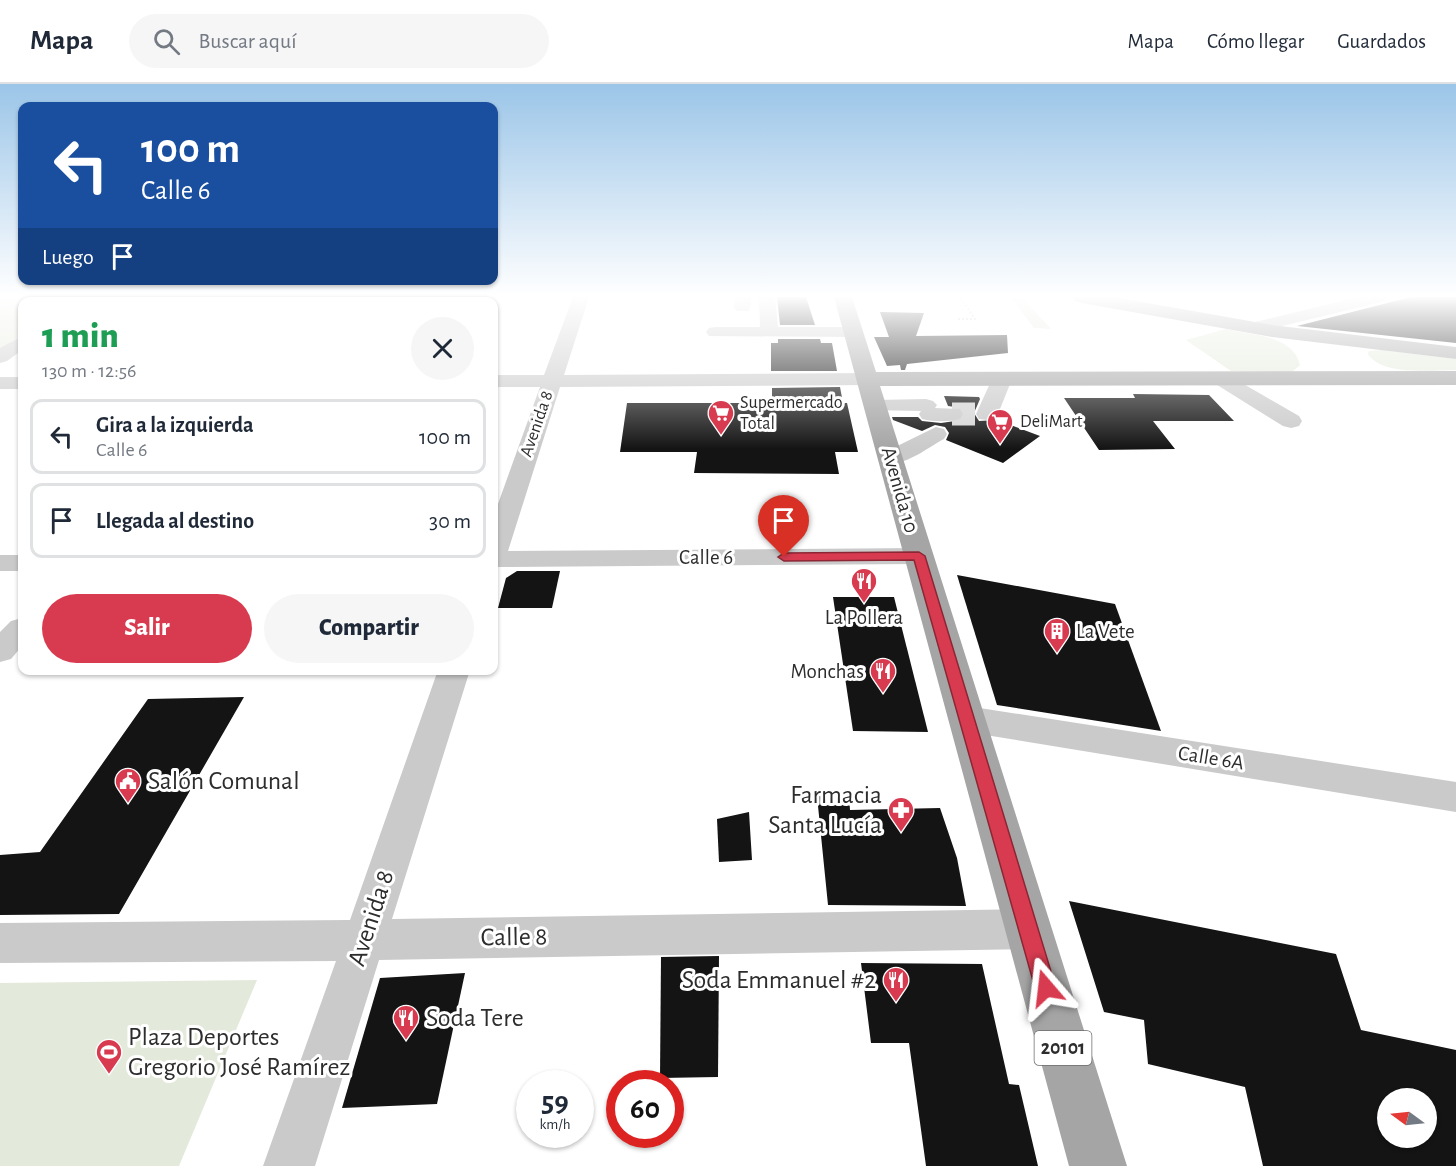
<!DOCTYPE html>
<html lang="es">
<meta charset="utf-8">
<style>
:root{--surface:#fff;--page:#f6f6f7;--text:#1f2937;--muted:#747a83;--line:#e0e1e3;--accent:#d83b50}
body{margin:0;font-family:"Alegreya Sans",sans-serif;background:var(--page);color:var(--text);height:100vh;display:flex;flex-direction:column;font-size:22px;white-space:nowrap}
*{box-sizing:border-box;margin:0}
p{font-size:20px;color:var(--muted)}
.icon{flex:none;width:33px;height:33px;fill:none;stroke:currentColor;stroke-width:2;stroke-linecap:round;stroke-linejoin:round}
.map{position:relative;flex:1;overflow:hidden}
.sheet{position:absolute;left:18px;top:213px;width:480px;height:378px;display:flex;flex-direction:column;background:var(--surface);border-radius:12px;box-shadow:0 2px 4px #0004}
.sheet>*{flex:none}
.hud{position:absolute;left:18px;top:18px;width:480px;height:183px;border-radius:12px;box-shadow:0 2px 4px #0004;background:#1a4fa0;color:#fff;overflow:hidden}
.needle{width:39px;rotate:285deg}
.fabs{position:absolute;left:1377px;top:1004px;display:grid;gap:12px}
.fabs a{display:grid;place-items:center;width:60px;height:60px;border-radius:50%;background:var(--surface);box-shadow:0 2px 4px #0004;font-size:30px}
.speed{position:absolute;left:516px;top:986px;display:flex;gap:12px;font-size:30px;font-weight:700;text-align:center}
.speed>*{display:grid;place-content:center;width:78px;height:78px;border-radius:50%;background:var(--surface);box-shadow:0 2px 4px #0004;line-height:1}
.speed small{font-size:15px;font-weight:400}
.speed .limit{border:9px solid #d22;background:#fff;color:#111}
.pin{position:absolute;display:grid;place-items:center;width:51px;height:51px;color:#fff;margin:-62px -26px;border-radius:50% 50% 50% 0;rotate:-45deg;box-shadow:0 0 6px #0007}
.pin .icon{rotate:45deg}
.me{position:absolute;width:66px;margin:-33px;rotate:343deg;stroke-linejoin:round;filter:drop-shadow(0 0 4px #0008)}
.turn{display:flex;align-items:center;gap:21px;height:126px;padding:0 24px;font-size:27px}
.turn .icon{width:78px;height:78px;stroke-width:2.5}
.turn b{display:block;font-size:42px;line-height:51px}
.then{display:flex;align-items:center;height:57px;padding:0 24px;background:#0003;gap:12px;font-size:22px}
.round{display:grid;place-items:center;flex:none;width:63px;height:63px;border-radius:32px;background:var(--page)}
.headline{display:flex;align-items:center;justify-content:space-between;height:102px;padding:0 24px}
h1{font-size:36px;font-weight:800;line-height:45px;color:#1e9e55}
.action{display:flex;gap:12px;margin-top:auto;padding:12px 24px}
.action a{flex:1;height:69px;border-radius:36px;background:var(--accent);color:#fff;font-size:24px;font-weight:800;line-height:69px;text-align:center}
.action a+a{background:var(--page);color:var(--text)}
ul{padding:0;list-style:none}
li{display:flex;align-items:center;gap:18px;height:75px;margin:0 12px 9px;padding:0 12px;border:3px solid var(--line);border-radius:12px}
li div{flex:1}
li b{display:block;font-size:22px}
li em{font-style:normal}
header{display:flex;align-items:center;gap:36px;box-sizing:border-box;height:84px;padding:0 30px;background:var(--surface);border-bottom:2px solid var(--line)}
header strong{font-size:28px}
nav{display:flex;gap:33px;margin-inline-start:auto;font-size:21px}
.search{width:420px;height:54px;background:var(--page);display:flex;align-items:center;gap:15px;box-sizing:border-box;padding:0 21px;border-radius:33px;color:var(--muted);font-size:22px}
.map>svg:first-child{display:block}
</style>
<header>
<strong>Mapa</strong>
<div class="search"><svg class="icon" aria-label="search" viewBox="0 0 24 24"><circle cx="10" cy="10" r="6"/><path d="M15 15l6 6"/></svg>Buscar aquí</div>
<nav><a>Mapa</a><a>Cómo llegar</a><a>Guardados</a></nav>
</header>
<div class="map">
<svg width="1456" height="1082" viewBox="0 0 1456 1082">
<rect width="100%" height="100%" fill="#fff"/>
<g fill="#e4eadb">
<path d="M0 213H82L75 217 22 218V251L0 265Z"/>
<path d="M1010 213H1022L1051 245 1034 244Z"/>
<path d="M1226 245C1251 251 1293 251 1300 281L1292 288 1231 287 1186 256Z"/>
<path d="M1382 266 1456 275V286C1434 286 1381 292 1368 270L1369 267Z"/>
<path d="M257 896 179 1082H0V899Z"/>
</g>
<g fill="#141414" fill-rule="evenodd">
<path d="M777 213H806L815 241H780Z"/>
<path d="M1411 213H1456V259L1297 242Z"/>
<path d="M880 228 924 229 916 252 1007 251 1008 269 907 280 905 286H901L900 281 887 282 874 253H889Z"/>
<path d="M778 255H820L821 259H832L837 287H771V259H778Z"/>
<path d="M840 303 843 319H847L858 368H835L839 390 694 389 697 368H620L627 319H772V304Z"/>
<path d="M1133 310 1209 311 1234 337H1153L1175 365 1099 366 1064 314H1135Z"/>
<path d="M944 312 979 313 980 315 974 329 979 337 997 336 1040 352 1003 379 946 356 949 349 945 343 935 341 922 347 893 336 892 333H918L922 337 941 339 962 336 965 331 962 324 948 322Z"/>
<path d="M517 487H560L552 524H498L506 494Z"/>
<path d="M957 491 1115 520 1161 647 997 621Z"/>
<path d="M833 513H894L928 648 853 647Z"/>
<path d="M244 613 119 830 0 831V771L40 768 148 615Z"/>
<path d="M817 712H849L850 726 940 724 957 774 966 822 828 821Z"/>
<path d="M749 728 752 776 719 778 717 735Z"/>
<path d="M1069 817 1336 870 1361 946 1456 966V1082H1263L1245 1003 1148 980 1144 936 1104 928ZM1388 1014H1426V1053H1388Z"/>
<path d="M719 872 718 993 660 994 661 873Z"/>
<path d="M861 879 982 880 1009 1000 1019 1001 1038 1082H926L909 959H871Z"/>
<path d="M465 889 437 1020 342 1024 380 894Z"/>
</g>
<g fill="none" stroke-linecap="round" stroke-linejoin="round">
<path stroke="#d5d5d5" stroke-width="23" stroke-dasharray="23 12" stroke-linecap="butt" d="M952 330H987"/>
<path stroke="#cacaca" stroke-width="2" stroke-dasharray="2 2" stroke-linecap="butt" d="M958 235H975L960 213"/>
<g fill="#cacaca" fill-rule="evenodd">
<path d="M81 213H100L97 218H77Z"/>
<path d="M326 213H343L340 218H323Z"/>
<path d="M573 213H589L564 291 867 289 874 291 877 295 874 299 867 301 560 303 508 467 919 464 929 466 933 472 929 478 919 480 494 483V431L540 303H494V291H544Z"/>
<path d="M736 213H752L749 227H737L734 223Z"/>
<path d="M759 213H775L778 243H854L860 244 863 248 860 252 854 253 709 252 706 248 709 244 715 243H760Z"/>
<path d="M1358 213H1387L1385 217 1253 249 1247 248 1244 244 1247 240Z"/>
<path d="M22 252V266L7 277 0 279V264Z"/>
<path d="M1002 289 1009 291 1012 295 998 330 995 335 987 336 979 335 976 330 992 295 995 291Z"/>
<path d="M1221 289 1228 291 1299 332 1302 337 1299 342 1291 344 1283 342 1214 299 1211 295 1214 291Z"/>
<rect x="0" y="293" width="22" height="12"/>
<path d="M926 315 933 317 937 321 935 324 960 325 963 330 960 335C948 338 934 338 922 335L919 330 921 327 868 326 864 322 868 318 875 316Z"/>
<path d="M936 343 944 345 947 350 944 355C927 364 903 384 883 379L879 374 883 369Z"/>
<rect x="0" y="471" width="22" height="16"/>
<path d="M22 534V562L11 575 0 578V548L11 537Z"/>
<path d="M438 586H470L392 835 1028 825 1043 831 1049 845 1043 859 1028 865 379 876 315 1082H263L336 877 0 879V839L350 836Z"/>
<path d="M967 622 1456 698V728L967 648 955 644 950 635 955 626Z"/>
</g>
<g fill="#a5a5a5" fill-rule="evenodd">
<path d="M834 213H852L876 288 1456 287V301L880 302 1127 1082H1069Z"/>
<path d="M1073 213H1114L1272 241 1456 263V275L1272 253 1082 219 1075 217Z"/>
</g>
</g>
<linearGradient id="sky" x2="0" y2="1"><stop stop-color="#9bc5e8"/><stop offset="0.58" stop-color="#fff"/><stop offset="1" stop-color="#fff" stop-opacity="0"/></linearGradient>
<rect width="1456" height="365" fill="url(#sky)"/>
<path fill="#d83b50" stroke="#8c2634" stroke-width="1.5" d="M919 468 925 472 1056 904 1053 912 1046 915 1038 912 1035 904 914 476 784 477 778 473 784 469Z"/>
<defs>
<g id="supermarket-pin" transform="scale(1.35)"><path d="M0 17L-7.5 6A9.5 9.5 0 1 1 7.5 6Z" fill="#d83b50" stroke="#fff"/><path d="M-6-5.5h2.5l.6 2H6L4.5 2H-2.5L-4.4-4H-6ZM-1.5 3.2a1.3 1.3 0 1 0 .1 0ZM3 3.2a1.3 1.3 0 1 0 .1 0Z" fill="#fff"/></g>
<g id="restaurant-pin" transform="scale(1.35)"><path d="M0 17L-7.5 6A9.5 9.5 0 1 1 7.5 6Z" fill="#d83b50" stroke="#fff"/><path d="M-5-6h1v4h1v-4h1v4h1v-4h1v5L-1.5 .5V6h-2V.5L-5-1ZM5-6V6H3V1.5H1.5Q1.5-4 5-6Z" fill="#fff"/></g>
<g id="building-pin" transform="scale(1.35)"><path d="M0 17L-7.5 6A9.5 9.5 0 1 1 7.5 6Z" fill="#d83b50" stroke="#fff"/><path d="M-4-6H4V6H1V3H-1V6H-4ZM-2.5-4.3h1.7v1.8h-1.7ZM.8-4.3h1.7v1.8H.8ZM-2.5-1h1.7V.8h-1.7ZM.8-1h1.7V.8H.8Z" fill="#fff"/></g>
<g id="civic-pin" transform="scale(1.35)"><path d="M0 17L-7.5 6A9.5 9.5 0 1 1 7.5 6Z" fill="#d83b50" stroke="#fff"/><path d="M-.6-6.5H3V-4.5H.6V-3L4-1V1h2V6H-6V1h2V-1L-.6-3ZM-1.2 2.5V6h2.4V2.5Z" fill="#fff"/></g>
<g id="pharmacy-pin" transform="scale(1.35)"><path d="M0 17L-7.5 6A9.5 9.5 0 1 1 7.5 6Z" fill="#d83b50" stroke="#fff"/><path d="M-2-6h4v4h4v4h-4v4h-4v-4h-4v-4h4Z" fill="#fff"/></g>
<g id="stadium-pin" transform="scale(1.35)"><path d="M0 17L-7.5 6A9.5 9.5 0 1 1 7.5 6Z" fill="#d83b50" stroke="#fff"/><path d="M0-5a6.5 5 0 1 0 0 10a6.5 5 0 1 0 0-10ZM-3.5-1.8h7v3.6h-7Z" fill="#fff"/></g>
</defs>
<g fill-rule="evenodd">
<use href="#supermarket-pin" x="721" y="329"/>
<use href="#supermarket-pin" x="1000" y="338"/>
<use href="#restaurant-pin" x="864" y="497"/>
<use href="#building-pin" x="1057" y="547"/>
<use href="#restaurant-pin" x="883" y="587"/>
<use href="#civic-pin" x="128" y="697"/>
<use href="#pharmacy-pin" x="901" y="726"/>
<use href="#restaurant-pin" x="896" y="896"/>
<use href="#restaurant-pin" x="406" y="934"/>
<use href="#stadium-pin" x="109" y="968"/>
</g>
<g text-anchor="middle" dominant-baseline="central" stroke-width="6" stroke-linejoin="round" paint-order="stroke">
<g font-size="18" fill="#2d2d2d" stroke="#fff" text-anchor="start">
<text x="740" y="319">Supermercado<tspan x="740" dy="21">Total</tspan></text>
<text x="1020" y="338">DeliMart</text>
</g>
<g font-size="18" fill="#2d2d2d" stroke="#fff">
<text transform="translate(537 340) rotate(-71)">Avenida 8</text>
</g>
<rect fill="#fff" stroke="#6c6c6c" stroke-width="1.5" x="1034.5" y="947" width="57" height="34" rx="4.5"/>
<g font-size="20" font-weight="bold" fill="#2d2d2d">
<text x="1063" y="964">20101</text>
</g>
<g font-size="21" fill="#2d2d2d" stroke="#fff">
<text transform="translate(900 406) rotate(74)">Avenida 10</text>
<text x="706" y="473">Calle 6</text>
<text transform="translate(1211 674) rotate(9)">Calle 6A</text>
</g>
<g font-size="21" fill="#2d2d2d" stroke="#fff">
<text x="864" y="533">La Pollera</text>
<text x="1076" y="547" text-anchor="start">La Vete</text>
<text x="864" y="587" text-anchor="end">Monchas</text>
</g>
<g font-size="26" fill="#2d2d2d" stroke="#fff" text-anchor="start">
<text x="148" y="697">Salón Comunal</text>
<text x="882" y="711" text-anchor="end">Farmacia<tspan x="882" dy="30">Santa Lucía</tspan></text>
<text x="876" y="896" text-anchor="end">Soda Emmanuel #2</text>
<text x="426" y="934">Soda Tere</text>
<text x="128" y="953">Plaza Deportes<tspan x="128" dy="30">Gregorio José Ramírez</tspan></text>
</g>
<g font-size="26" fill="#2d2d2d" stroke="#fff">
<text transform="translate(371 834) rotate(-72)">Avenida 8</text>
<text transform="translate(514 853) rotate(-1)">Calle 8</text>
</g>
</g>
</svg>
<div class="fabs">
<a><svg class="needle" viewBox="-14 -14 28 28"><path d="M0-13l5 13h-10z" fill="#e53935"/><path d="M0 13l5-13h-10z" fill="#747a83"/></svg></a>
</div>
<div class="speed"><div>59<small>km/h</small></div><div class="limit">60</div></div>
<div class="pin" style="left:784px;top:473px;background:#d93025"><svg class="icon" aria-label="arrive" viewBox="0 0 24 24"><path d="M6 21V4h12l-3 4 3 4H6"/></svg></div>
<svg class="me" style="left:1046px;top:904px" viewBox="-20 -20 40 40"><path d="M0-17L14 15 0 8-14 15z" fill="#d83b50" stroke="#fff" stroke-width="4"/></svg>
<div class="hud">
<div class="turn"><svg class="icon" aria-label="left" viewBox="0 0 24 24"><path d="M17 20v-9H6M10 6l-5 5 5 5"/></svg><div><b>100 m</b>Calle 6</div></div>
<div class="then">Luego<svg class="icon" aria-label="arrive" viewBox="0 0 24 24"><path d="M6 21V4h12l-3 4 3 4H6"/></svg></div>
</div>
<section class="sheet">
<div class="headline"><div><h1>1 min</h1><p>130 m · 12:56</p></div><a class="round"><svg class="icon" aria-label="close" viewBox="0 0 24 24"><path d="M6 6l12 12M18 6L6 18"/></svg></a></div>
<ul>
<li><svg class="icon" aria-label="left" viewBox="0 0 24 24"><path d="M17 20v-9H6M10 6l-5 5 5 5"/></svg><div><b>Gira a la izquierda</b><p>Calle 6</p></div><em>100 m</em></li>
<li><svg class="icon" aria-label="arrive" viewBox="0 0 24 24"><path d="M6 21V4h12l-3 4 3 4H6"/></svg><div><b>Llegada al destino</b></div><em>30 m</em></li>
</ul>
<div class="action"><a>Salir</a><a>Compartir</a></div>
</section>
</div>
